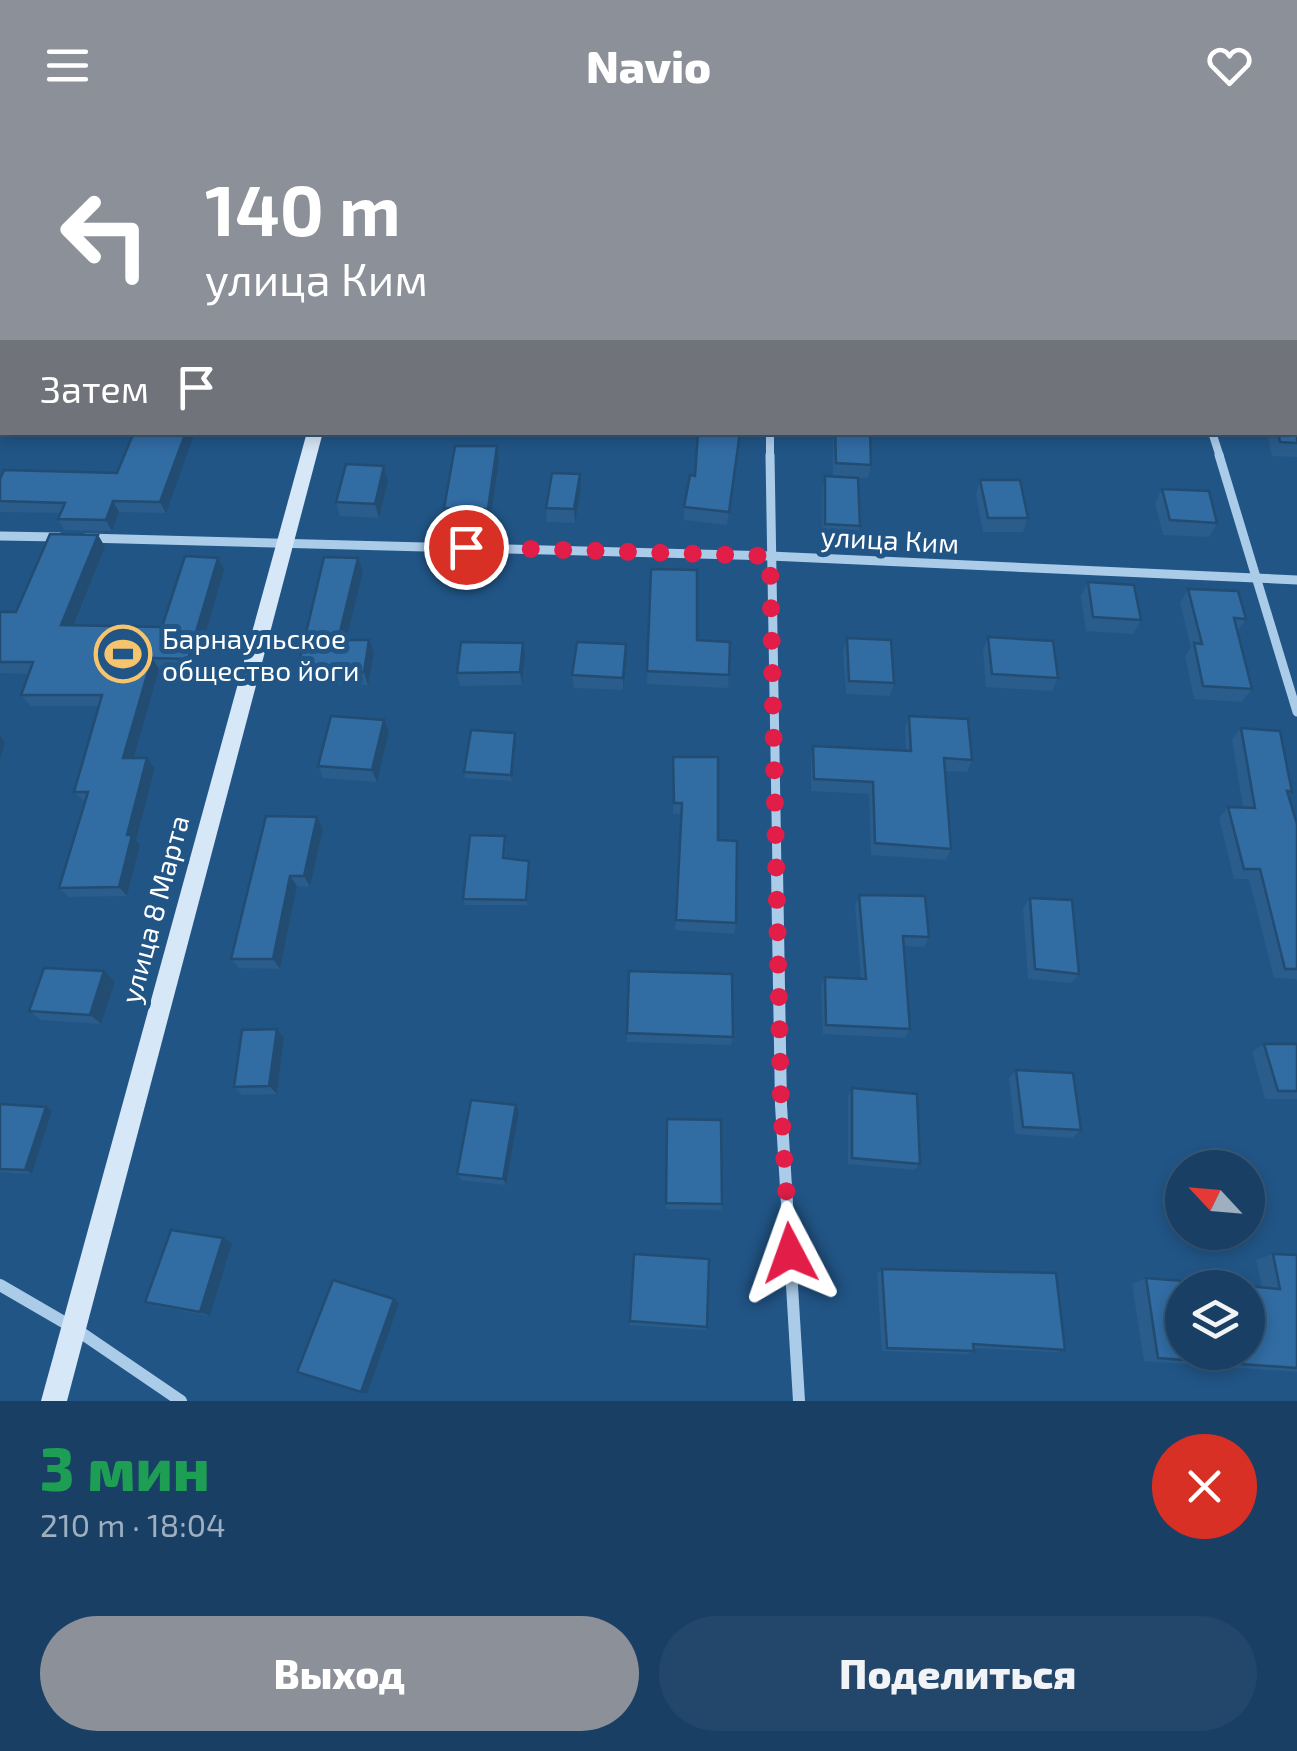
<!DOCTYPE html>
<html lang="ru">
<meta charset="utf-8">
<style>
:root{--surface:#194064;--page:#22476a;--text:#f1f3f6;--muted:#9fafbf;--line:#375978;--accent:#8c9099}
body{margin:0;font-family:"Exo 2",sans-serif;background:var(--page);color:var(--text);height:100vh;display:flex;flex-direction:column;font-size:38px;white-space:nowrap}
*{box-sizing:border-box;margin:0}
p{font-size:32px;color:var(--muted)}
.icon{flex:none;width:55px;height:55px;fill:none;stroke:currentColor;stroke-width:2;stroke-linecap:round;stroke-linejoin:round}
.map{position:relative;height:1271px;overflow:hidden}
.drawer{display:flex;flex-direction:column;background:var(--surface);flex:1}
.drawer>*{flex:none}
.hud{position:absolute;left:0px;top:0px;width:1298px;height:305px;box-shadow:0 5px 15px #0003,0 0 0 2px var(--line);background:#8c9099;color:#fff;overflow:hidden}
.needle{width:65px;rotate:296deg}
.fabs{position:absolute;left:1165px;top:1020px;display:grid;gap:20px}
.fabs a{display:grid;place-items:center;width:100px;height:100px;border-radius:50%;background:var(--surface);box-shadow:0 5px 15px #0003,0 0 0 2px var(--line);font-size:50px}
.pin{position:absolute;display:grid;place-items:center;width:85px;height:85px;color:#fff;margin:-42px;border:5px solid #fff;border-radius:50%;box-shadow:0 2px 10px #0007}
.me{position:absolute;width:110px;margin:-55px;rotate:356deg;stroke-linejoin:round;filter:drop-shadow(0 0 8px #0008)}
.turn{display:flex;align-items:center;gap:35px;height:210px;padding:0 40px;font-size:45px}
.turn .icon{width:130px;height:130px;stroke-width:2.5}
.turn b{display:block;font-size:70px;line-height:85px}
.then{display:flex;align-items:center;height:95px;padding:0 40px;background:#0003;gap:20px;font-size:38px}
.round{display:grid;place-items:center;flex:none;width:105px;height:105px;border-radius:52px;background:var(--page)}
.head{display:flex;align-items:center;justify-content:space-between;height:170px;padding:0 40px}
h1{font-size:60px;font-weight:800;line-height:75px;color:#1e9e55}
.cta{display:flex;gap:20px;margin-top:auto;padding:20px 40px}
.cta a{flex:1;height:115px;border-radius:60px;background:var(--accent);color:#fff;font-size:40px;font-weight:800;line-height:115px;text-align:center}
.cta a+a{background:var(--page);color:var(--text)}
header{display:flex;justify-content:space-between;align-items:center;height:130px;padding:0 40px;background:var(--accent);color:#fff;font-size:45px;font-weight:800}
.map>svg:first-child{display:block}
</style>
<header><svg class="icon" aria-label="menu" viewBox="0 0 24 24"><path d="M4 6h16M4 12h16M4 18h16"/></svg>Navio<svg class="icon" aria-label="heart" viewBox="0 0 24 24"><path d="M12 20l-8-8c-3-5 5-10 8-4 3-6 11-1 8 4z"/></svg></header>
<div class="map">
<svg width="1297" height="1271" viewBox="0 0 1297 1271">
<rect width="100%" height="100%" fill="#215586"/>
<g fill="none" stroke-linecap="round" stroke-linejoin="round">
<g stroke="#abcce9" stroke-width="8">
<path d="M0 69 2 64"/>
<path d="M770 302V327"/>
<path d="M1212 302 1220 327"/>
</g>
<g stroke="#abcce9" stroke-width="9">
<path d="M770 325 777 743"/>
<path d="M1219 325 1297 582"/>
<path d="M0 406 59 407"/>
<path d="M86 408 770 426 1297 450"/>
</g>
<g stroke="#abcce9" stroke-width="12">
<path d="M777 740 781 975 799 1271"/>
<path d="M0 1155 74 1198 181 1271"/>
</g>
<path fill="#d6e7f7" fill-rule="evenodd" d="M307 302H323L67 1271H41Z"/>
</g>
<g fill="#2a5d8c">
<path d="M2 98V128L0 125V102Z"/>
<path d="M0 143 2 144V184H0Z"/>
<path d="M1297 185V327L1272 326 1267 302H1295Z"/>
<path d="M134 302 166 383 119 382 112 401 64 400 58 389 60 383 0 382V349L117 343Z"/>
<path d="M698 302H741L727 395 684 390V377L695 346Z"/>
<path d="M833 302H870L871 335 868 348 833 347Z"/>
<path d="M996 302H1052L1051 305 997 304Z"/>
<path d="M499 331 490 393 447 392 444 378Z"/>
<path d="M384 336 388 351 379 388 340 386 336 372Z"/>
<path d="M825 346 860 396 857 410 822 408V361Z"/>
<path d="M980 350 1028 388 1023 402H983L976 364Z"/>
<path d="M581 359 575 393 547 392 546 378Z"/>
<path d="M1162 359 1217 393 1209 407 1163 405 1155 373Z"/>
<path d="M98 405 105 417 74 496 162 497 224 440 195 540 159 539 134 628H147L155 638 136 710 140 715 127 766 69 767 59 758 85 672 74 662 99 576H30L21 565 29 544 0 543V482H16Z"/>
<path d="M651 439 697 510 729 545 728 558 647 554Z"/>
<path d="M363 442 346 510 374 523 368 555 302 554 297 541Z"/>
<path d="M1088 452 1141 490 1133 504 1086 501 1081 466Z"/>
<path d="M1188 459 1246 489 1237 501 1252 559 1242 572 1194 569 1185 526 1191 517 1180 473Z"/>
<path d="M988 507 1058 548 1052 561 986 557 983 520Z"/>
<path d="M847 508 894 553 890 566 846 564 843 521Z"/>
<path d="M525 526 522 555 460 556 457 543Z"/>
<path d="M627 528 623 560 574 558 572 545Z"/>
<path d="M909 586 972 630 967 642 945 641 951 719 946 730 871 725 869 664 811 661V628L813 616 906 620 905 598Z"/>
<path d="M384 590 389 602 377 652 323 648 318 636Z"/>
<path d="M1241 598 1292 662 1288 665 1297 694V852L1296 849 1274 848 1249 749H1234L1219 688 1228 677 1243 678 1232 609Z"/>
<path d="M516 609 512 651 465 648 464 642Z"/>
<path d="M673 627 718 710 736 793 734 804 675 800 681 684H673Z"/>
<path d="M317 687 323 699 310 757 297 756 280 839 239 838 231 829Z"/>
<path d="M505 706 506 712 505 728 529 731 530 737 527 775H465L463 769Z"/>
<path d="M859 765 929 807 924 817 904 816 910 899 905 908 823 904 821 856 825 847 861 848 855 775Z"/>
<path d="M1030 768 1079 844 1071 853 1028 849 1023 778Z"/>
<path d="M104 841 115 851 101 894 41 890 29 881Z"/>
<path d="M627 903 733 907 731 915 627 912Z"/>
<path d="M284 908 277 964 242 965 234 957Z"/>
<path d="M1264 914H1297V969H1265L1252 922Z"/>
<path d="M1016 940 1081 1000 1072 1008 1015 1004 1009 948Z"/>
<path d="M852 959 920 1034 914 1040 848 1034V966Z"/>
<path d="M0 974 46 977 52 980 32 1044 0 1042Z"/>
<path d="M519 982 506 1055 461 1050 457 1044Z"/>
<path d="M667 989 722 1074 721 1080 666 1079Z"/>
<path d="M232 1113 210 1186 156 1176 145 1172Z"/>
<path d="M1273 1124 1297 1125V1242L1144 1231 1132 1154 1146 1148 1262 1157 1256 1130Z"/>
<path d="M882 1139 1065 1220 1056 1222 973 1218 974 1221 966 1224 882 1221 877 1144Z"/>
<path d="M630 1191 707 1197 706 1200 630 1195Z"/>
</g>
<g fill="#224c72">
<path d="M2 245V278L0 275V250Z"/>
<path d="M186 302H195L166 383 160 372Z"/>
<path d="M497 316 499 331 490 393 488 379Z"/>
<path d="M384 336 388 351 379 388 375 374Z"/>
<path d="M580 344 581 359 575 393 574 379Z"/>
<path d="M113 371 119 382 112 401 106 390Z"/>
<path d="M98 405 105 417 69 507 61 495Z"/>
<path d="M218 428 224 440 195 540 188 529Z"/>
<path d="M358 428 363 442 343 523 338 510Z"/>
<path d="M369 510 374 523 368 555 364 542Z"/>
<path d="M523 513 525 526 522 555 520 542Z"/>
<path d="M626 514 627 528 623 560V548Z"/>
<path d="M152 528 159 539 131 638 123 628Z"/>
<path d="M384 590 389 602 377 652 372 640Z"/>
<path d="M515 603 516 609 512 651 511 645Z"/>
<path d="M0 606 5 612 0 630Z"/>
<path d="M147 628 155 638 136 710 140 715 127 766 119 757 127 705Z"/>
<path d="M317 687 323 699 310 757 304 746Z"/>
<path d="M290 746 297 756 280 839 273 829Z"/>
<path d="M104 841 115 851 101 894 90 885Z"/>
<path d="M277 899 284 908 277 964 269 956Z"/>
<path d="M516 975 519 982 506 1055 503 1049Z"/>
<path d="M46 977 52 980 32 1044 25 1040Z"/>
<path d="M223 1108 232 1113 210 1186 200 1182Z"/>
<path d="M394 1169 399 1173 367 1264 361 1262Z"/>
</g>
<g fill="#316ca3" stroke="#224c72" stroke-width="2.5" fill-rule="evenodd">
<path d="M78 0H110L109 2H76Z"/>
<path d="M461 0H491L490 2H460Z"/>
<rect x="700" y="0" width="37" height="2"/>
<rect x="810" y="0" width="42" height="2"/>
<path d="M1069 0H1098L1099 2H1070Z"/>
<path d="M1189 0H1216L1217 2H1190Z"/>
<path d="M2 98V113H0V102Z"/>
<path d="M0 143 2 144V170L0 169Z"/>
<path d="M1295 180 1297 185V313L1280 312 1278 302H1295Z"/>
<path d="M0 197H2V245L0 250Z"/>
<path d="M134 302H186L160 372 113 371 106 390 58 389 65 373 0 371V349L4 340 117 343Z"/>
<path d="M698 302H740L729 382 684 377 690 345 695 346Z"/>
<path d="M835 302H870L871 335 836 333Z"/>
<path d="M455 316H497L488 379 444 378Z"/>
<path d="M346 334 384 336 375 374 336 372Z"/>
<path d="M552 343 580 344 574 379 546 378Z"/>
<path d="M825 346 858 348 860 396 825 394Z"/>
<path d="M980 350H1020L1028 388H988Z"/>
<path d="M1162 359 1209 361 1217 393 1170 390Z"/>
<path d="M50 404 98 405 61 495 162 497 185 426 218 428 188 529 152 528 123 628H147L127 705H132L119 757 59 758 88 662H74L102 565H21L33 532H0V482H16Z"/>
<path d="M324 427 358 428 338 510H369L364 542 297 541Z"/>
<path d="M651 439 697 440V510L730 512 729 545 647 541Z"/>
<path d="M1088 452 1134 455 1141 490 1093 487Z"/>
<path d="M1188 459 1238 461 1246 489 1234 488 1252 559 1203 556 1194 513 1202 514Z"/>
<path d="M988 507 1053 511 1058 548 992 544Z"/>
<path d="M847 508 891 510 894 553 849 551Z"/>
<path d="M461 512 523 513 520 542 457 543Z"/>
<path d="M577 512 626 514 623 548 572 545Z"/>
<path d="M331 586 384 590 372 640 318 636Z"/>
<path d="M909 586 968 589 972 630 944 628 951 719 875 713 873 652 814 649 813 616 911 621Z"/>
<path d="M1241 598 1280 601 1292 662 1287 661 1297 694V839H1285L1260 739H1244L1228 677 1255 678Z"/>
<path d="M471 600 515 603 511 645 464 642Z"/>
<path d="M673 627H718V710L737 711 736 793 676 790 682 673H674Z"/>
<path d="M266 686 317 687 304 746H290L273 829H231Z"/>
<path d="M470 705 505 706 503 728 529 731 526 770 463 769Z"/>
<path d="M859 765 925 766 929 807 903 806 910 899 826 895 825 847 866 849Z"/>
<path d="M1030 768 1072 770 1079 844 1035 839Z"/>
<path d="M44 838 104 841 90 885 29 881Z"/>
<path d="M629 841 732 844 733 907 627 903Z"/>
<path d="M277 899 269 956 234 957 242 900Z"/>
<path d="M1264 914H1297V961H1278Z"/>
<path d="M1016 940 1073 943 1081 1000 1023 997Z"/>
<path d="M852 958 917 964 920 1034 852 1028Z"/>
<path d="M471 970 516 975 503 1049 457 1044Z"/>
<path d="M0 974 46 977 25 1040 0 1039Z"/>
<path d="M667 989 721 990 722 1074 666 1073Z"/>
<path d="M171 1100 223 1108 200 1182 145 1172Z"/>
<path d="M634 1124 709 1129 707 1197 630 1191Z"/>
<path d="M1273 1124 1297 1125V1238L1158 1228 1146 1148 1280 1159ZM1182 1158H1248V1222H1182Z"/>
<path d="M882 1139 1056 1143 1065 1220 973 1214 974 1221 887 1218Z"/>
<path d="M333 1150 394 1169 361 1262 297 1242Z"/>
</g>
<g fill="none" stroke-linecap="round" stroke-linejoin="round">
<path stroke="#e11d48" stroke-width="18" stroke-dasharray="0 32.4" d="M466 417 770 426 781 975 790 1123"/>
</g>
<defs>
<g id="stadium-ring" transform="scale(2.875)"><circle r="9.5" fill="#215586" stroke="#f6c46d" stroke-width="1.5"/><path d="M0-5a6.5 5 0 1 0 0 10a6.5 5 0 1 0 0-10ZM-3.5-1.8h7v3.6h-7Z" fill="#f6c46d"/></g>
</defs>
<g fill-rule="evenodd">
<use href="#stadium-ring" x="123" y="524"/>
</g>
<g text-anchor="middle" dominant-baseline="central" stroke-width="10" stroke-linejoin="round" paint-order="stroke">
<g font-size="28" fill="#fff" stroke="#215586">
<text transform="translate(890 409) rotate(3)">улица Ким</text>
<text transform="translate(154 779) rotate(-75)">улица 8 Марта</text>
</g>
<g font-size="28" fill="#fff" stroke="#215586" text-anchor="start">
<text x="162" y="508">Барнаульское<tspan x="162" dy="32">общество йоги</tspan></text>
</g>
</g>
</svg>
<div class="fabs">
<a><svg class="needle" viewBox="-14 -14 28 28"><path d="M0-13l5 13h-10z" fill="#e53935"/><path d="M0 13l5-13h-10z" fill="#9fafbf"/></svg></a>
<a><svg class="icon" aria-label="layers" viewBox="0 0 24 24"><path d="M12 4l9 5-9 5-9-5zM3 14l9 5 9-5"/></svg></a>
</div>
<div class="pin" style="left:466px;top:417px;background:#d93025"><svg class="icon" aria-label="arrive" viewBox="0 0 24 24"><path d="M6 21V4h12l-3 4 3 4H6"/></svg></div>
<svg class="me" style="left:790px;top:1123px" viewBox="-20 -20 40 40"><path d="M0-17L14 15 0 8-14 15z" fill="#e11d48" stroke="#fff" stroke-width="4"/></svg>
<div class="hud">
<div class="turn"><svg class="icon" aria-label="left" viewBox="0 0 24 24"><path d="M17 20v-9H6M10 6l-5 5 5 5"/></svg><div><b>140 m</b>улица Ким</div></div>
<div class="then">Затем<svg class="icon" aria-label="arrive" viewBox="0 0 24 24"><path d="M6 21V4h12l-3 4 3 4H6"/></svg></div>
</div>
</div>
<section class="drawer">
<div class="head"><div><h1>3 мин</h1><p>210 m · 18:04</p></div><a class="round" style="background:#d93025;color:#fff"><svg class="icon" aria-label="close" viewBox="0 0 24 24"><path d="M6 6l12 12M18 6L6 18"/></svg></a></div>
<div class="cta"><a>Выход</a><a>Поделиться</a></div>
</section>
